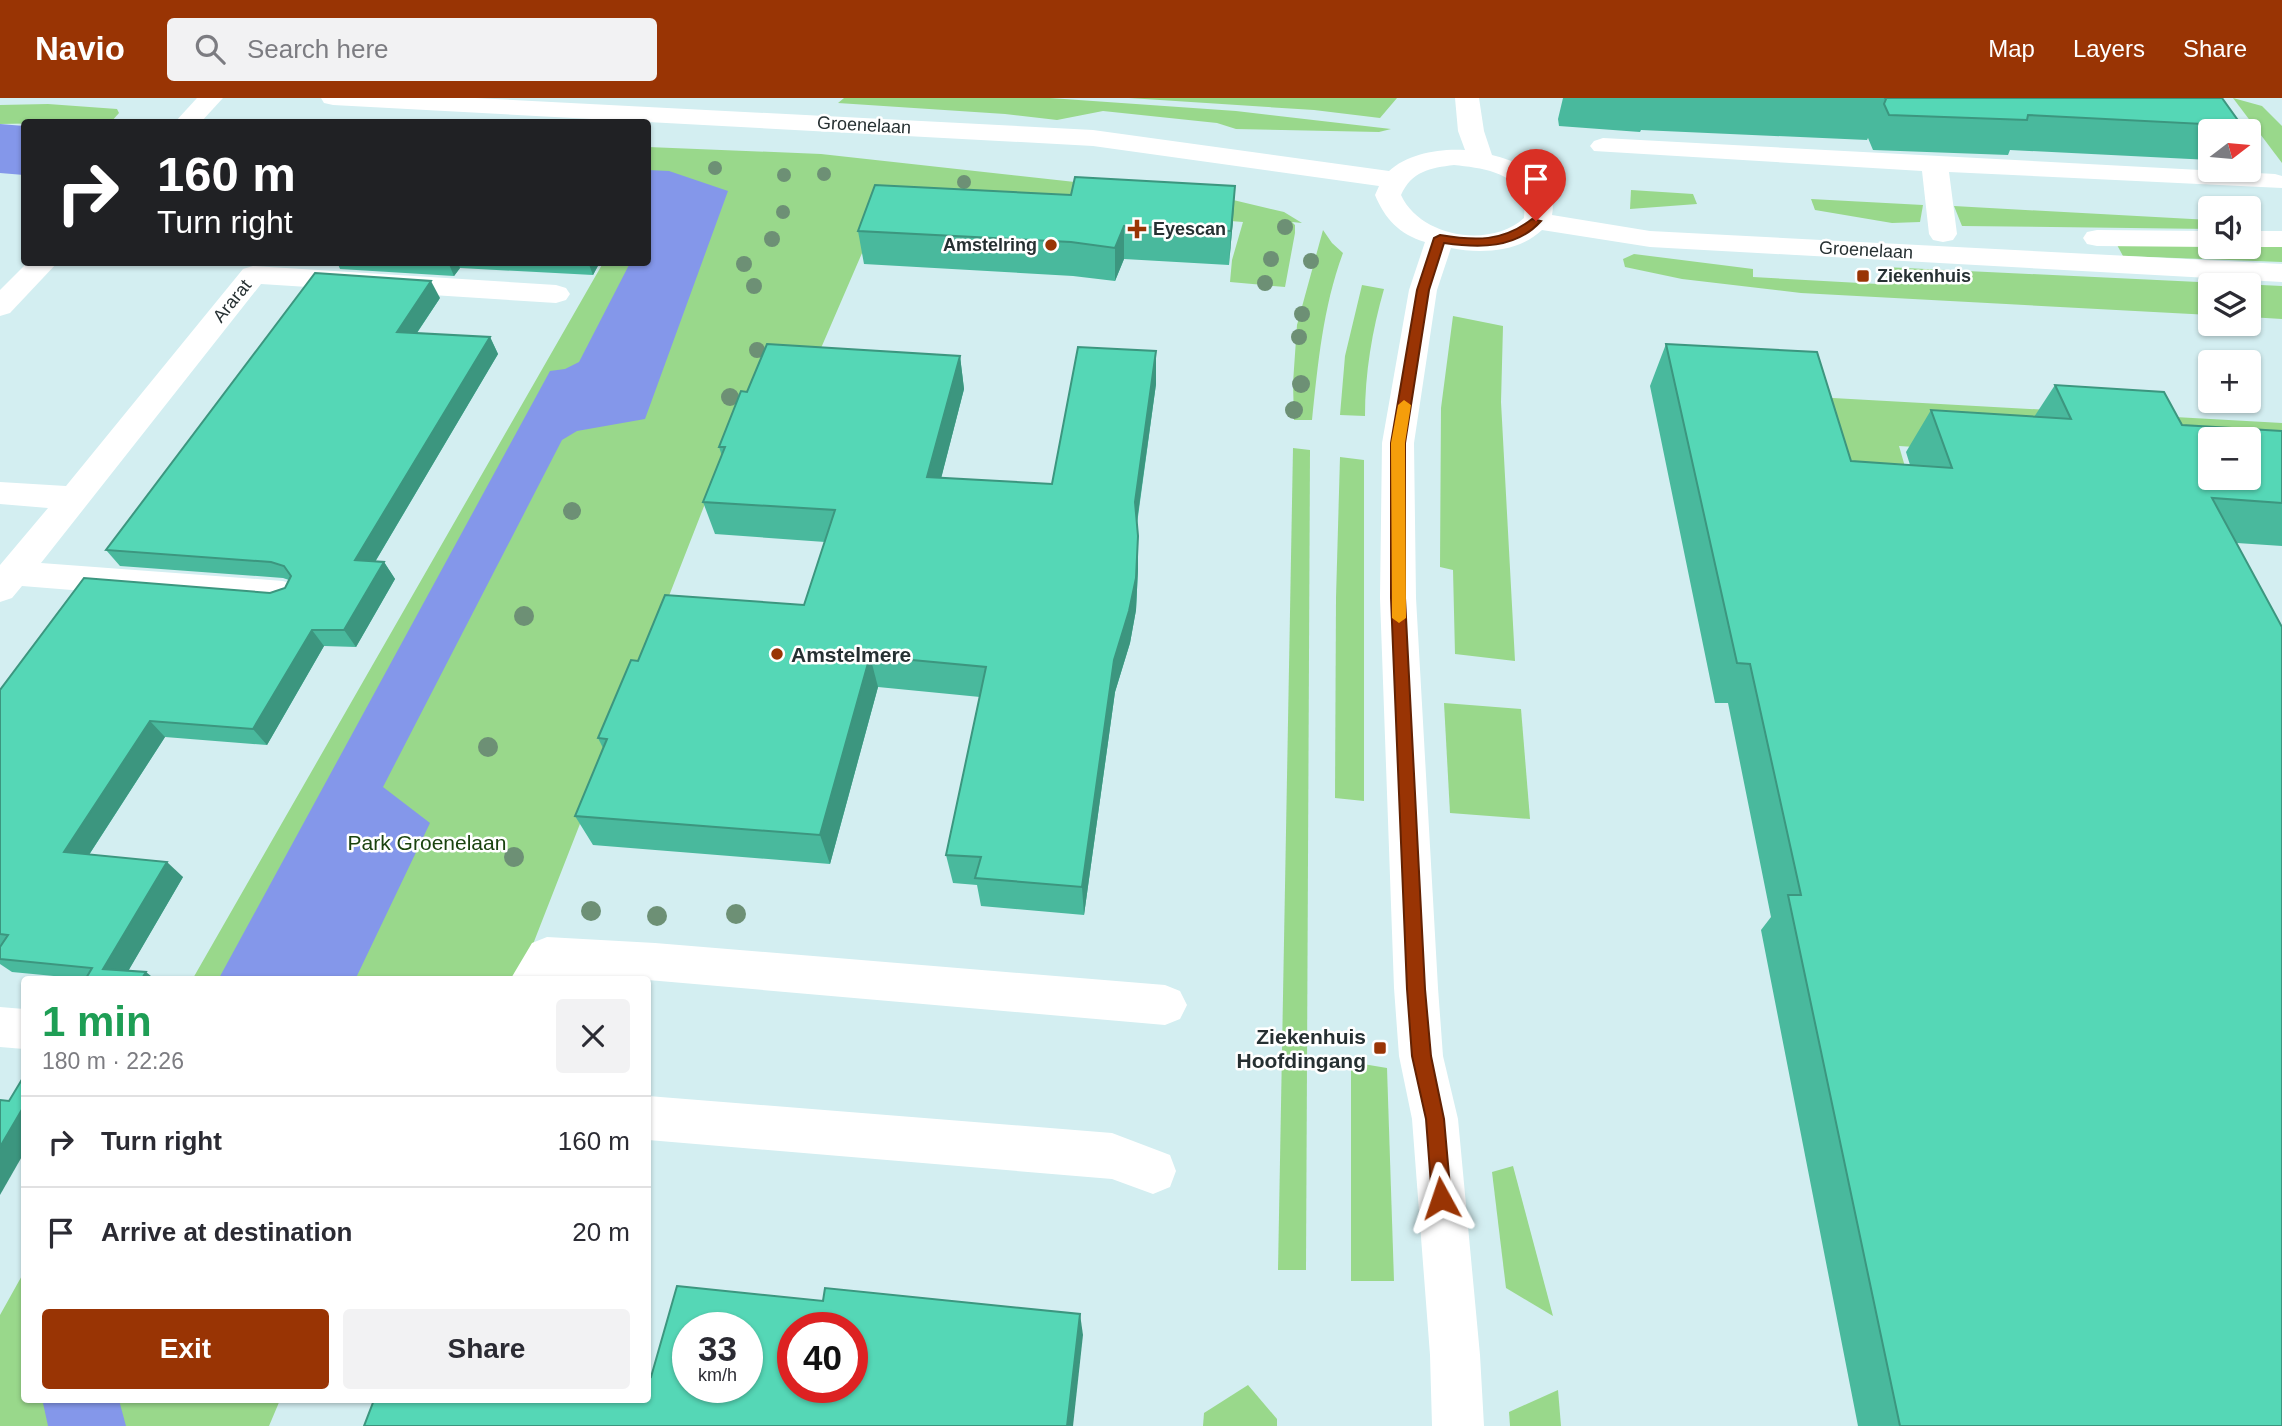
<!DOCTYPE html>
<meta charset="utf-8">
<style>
:root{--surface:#fff;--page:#f2f2f3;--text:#2b2b33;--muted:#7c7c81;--line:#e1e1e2;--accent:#993404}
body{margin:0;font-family:Helvetica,sans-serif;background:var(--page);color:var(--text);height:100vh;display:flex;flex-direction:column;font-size:26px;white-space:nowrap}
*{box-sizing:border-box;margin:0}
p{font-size:23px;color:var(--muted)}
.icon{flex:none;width:38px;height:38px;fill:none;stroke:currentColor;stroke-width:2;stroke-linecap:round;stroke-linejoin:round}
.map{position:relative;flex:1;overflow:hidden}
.panel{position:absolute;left:21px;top:878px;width:630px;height:427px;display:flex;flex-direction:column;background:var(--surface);border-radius:7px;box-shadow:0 2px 5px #0004}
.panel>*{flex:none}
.banner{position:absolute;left:21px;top:21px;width:630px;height:147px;border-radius:7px;box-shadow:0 2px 5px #0004;background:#202124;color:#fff;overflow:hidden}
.needle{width:46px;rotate:74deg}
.fabs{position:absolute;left:2198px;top:21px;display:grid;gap:14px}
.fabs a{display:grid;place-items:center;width:63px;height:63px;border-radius:7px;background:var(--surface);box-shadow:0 2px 5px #0004;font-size:35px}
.speed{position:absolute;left:672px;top:1214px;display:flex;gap:14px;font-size:35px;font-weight:700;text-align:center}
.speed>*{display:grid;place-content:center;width:91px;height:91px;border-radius:50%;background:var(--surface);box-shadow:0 2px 5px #0004;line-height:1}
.speed small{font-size:18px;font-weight:400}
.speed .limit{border:10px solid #d22;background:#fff;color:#111}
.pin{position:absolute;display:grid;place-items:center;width:60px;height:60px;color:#fff;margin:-72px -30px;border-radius:50% 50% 50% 0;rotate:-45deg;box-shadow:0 0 7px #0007}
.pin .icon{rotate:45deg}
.me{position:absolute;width:77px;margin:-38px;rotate:355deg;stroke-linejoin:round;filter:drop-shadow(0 0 5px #0008)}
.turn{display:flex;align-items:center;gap:24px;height:147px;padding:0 21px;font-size:32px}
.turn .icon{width:91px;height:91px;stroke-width:2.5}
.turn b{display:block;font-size:49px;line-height:60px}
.round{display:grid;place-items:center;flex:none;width:74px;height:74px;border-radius:7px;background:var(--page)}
.headline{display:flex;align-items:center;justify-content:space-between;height:119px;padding:0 21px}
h1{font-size:42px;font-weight:600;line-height:52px;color:#1e9e55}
.button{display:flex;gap:14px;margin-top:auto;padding:14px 21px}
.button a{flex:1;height:80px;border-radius:7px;background:var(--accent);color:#fff;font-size:28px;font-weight:600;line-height:80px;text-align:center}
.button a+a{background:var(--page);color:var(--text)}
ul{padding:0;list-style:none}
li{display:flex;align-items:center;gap:21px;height:91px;padding:0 21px;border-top:2px solid var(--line)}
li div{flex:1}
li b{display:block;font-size:26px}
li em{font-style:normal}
header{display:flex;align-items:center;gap:42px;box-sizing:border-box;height:98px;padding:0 35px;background:var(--accent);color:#fff}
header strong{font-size:33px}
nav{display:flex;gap:38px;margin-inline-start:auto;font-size:24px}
.search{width:490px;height:63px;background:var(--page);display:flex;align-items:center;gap:18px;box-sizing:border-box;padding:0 24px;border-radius:7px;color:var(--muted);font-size:26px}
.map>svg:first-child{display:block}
</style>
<header>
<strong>Navio</strong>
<div class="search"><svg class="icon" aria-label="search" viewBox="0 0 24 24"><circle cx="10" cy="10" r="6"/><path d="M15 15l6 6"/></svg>Search here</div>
<nav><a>Map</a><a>Layers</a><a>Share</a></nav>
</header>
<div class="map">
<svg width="2282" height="1328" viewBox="0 0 2282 1328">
<rect width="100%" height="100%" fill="#d3eef1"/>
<g fill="#99d88b">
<path d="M844 0H1050L1236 13 1391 31 1379 34 1236 31 1217 25 1103 13 1057 22 1005 16 838 5Z"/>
<path d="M1129 0H1397L1380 20 1314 12Z"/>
<path d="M2233 0 2262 8 2282 28V65Z"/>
<path d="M48 6 117 11 119 15 111 24 0 26V7Z"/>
<path d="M648 49 821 56 1229 101 1284 114 1302 125 1292 124 1295 127V135L1285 189 1230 184 1232 162 1243 124 1077 111 878 118 812 271 758 270 519 882H192L603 165 648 164Z"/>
<path d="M1631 92 1693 96 1697 106 1630 111Z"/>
<path d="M1811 101 1923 107 1920 124 1892 125 1815 112Z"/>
<path d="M1954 108 2210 122V131L1962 128Z"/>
<path d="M1323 132 1332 145 1343 155C1323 209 1318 265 1312 322H1294L1293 285 1297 227Z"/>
<path d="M2116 145 2282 149V164L2123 158Z"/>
<path d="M1634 156 1753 171V179L1878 186 1883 185 1881 177 1884 169 2282 188V221L2249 219V187H2210V217L1801 195 1682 181 1625 169 1623 161Z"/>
<path d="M1362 187 1384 191C1372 233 1365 275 1365 318L1340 317 1345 258Z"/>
<path d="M1453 218 1503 228 1501 304 1515 563 1455 556 1453 472 1440 469 1441 310Z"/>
<path d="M1815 299 2282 325V371L2249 341 1948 351 1899 348 1915 403 1842 400Z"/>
<path d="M1293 350 1310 352 1306 1172H1278Z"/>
<path d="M1340 359 1364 362V703L1335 700 1336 500Z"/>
<path d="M1444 605 1521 611 1530 721 1450 715Z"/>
<path d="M1351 964 1387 970 1394 1183H1351Z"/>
<path d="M1513 1068 1553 1218 1506 1190 1492 1074Z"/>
<path d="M24 1174V1302H280L269 1328H0V1217Z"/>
<path d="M1248 1287 1277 1321V1328H1203L1204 1315Z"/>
<path d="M1558 1292 1561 1328H1510L1509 1314Z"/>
</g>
<g fill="#8497ea">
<path d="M0 26 24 28V77L0 75Z"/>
<path d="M648 72 669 73 728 93 645 321 577 333 562 342 383 689 430 725 355 882H218L550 273 565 271 579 264 630 165 648 164Z"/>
<path d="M49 1302H119L126 1328H48L43 1305Z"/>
</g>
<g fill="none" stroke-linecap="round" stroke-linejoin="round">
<g fill="#fff" fill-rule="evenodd">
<path d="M197 0H223L201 24H175Z"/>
<path d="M321 0H475L1093 32 1389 73C1407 56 1440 50 1465 52L1458 33 1455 0H1479L1484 33 1492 57C1521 64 1559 82 1552 117L1650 133 2282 166V184L1650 149 1542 132C1519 154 1481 156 1451 150L1437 192 1414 345 1416 500 1438 890 1443 958 1458 1021 1480 1257 1484 1328H1432L1430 1257 1412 1021 1399 958 1394 890 1380 500 1382 345 1409 192 1425 144C1399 136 1385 121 1375 97L1379 88 1093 48 333 7 324 5ZM1454 67C1481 70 1513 73 1525 101L1524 120C1490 151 1420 139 1401 97 1412 73 1430 70 1454 67Z"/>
<path d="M1603 40 2275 76 2282 78V90L1949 74 1957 136 1953 142 1943 144 1933 142 1929 136 1922 73 1594 53 1590 48 1594 43Z"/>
<path d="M2097 132 2210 133 2212 149 2097 148 2087 146 2083 140 2087 134Z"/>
<path d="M2249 133H2282V149H2247Z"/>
<path d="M28 164H58L10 215 0 218V192Z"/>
<path d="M253 168 556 187 566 190 570 196 566 202 556 205 261 186 41 465 283 483 295 487 301 496 295 505 283 509 22 488 12 500 0 504V467L48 410 0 406V384L66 388 243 171Z"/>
<path d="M547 839 655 845 1165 887 1180 893 1187 907 1180 921 1165 927 648 882 558 878 555 882H510L532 845Z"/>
<path d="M0 909 24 911V951L0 949Z"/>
<path d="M648 998 1112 1035 1170 1057 1176 1073 1170 1089 1153 1096 1112 1081 648 1042Z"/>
</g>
</g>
<g fill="#6d9075">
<circle cx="715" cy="70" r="7"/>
<circle cx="824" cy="76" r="7"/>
<circle cx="784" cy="77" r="7"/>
<circle cx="964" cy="84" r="7"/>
<circle cx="783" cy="114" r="7"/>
<circle cx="1285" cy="129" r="8"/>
<circle cx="772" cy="141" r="8"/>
<circle cx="1271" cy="161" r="8"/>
<circle cx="1311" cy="163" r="8"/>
<circle cx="744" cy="166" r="8"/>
<circle cx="1265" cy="185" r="8"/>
<circle cx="754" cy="188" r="8"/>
<circle cx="1302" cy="216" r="8"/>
<circle cx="1299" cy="239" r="8"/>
<circle cx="757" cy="252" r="8"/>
<circle cx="1301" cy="286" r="9"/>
<circle cx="730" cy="299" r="9"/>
<circle cx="1294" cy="312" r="9"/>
<circle cx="572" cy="413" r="9"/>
<circle cx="524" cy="518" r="10"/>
<circle cx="488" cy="649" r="10"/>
<circle cx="514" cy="759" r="10"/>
<circle cx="591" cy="813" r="10"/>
<circle cx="736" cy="816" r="10"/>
<circle cx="657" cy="818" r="10"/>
</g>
<g fill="#49b99d">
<path d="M1563 0H2222L2242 28 2238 33H2210V62L2010 52 2008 57 1873 52 1868 40 1867 42 1641 32 1640 34 1559 28 1558 21Z"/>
<path d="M1233 121 1229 167 1124 161 1115 183 1073 178 864 166 858 133Z"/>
<path d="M337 164H600L593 177 460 170 454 178 340 171Z"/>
<path d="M440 200 417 235 490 239 498 256 375 464H384L395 481 356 549 324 548 267 647 165 639 89 757 183 779 128 873 85 881 12 874 0 866V592L285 490 289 482 283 480 120 468 106 452Z"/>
<path d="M1666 246 1851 363 1910 367 1906 354 1931 312 2034 319 2055 287 2182 327 2282 333V448L2237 445 2282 1328H1858L1761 832 1771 819 1728 605H1715L1650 288Z"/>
<path d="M1156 253V286L1137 426 1138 471 1136 512 1130 545 1115 594 1084 817 981 808 977 787 953 785 946 757 980 599 878 589 830 766 593 747 575 718 603 650 598 640 638 563 804 507 825 444 715 436 703 404 722 358 719 349 960 258 964 291 941 380 1052 386Z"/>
</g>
<g fill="#3c967f">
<path d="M1235 88 1233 121 1229 167 1231 133Z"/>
<path d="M1124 128V161L1115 183V150Z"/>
<path d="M448 164H458L460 170 454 178Z"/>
<path d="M588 164H600L593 177Z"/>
<path d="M431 183 440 200 406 251 397 234Z"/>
<path d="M490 239 498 256 366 479 355 462Z"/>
<path d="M1156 253V286L1135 437V404Z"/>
<path d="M960 258 964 291 933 412 927 379Z"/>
<path d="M1138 438V471L1136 512 1130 545 1115 594 1084 817 1082 789 1114 562Z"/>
<path d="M384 464 395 481 356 549 344 532Z"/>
<path d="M312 532 324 548 267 647 253 631Z"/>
<path d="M870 558 878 589 830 766 820 737Z"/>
<path d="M150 623 165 639 81 769 64 754Z"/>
<path d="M167 764 183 779 123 882 103 871Z"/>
<path d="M146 874 156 882H141Z"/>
<path d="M24 1008V1055L0 1097V1049Z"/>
<path d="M1080 1216 1083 1237 1073 1328H1067Z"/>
</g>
<g fill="#55d7b6" stroke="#3c967f" stroke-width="2" fill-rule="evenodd">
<path d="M1885 0H2222L2242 28 2028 17 2027 22 1889 17 1884 6 1886 1Z"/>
<path d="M1075 79 1235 88 1231 133 1124 128 1115 150 1071 144 858 133 875 87 1071 97Z"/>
<path d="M315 175 431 183 397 234 490 239 355 462 384 464 344 532H312L253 631 150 623 64 754 167 764 103 871 146 874 141 882H85L92 870 0 861V849L8 837 0 836V592L84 480 270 495 285 490 291 478 284 468 271 464 106 452Z"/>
<path d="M767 246 960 258 927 379 1052 386 1078 249 1156 253 1135 404 1138 438 1136 480 1129 513 1114 562 1082 789 975 780 981 759 946 757 986 569 870 558 820 737 575 718 607 641 598 640 631 562 638 563 665 497 804 507 835 412 703 404 725 349H719L741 293 747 294Z"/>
<path d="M1666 246 1817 254 1851 363 1952 370 1931 312 2071 321 2055 287 2164 294 2182 327 2282 333V405L2212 400 2282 529V1328H1900L1788 797H1801L1750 566 1737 565ZM2210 341H2249V380H2210Z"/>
<path d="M24 978V1008L0 1049V1002L9 1003Z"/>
<path d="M677 1188 823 1203 825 1190 1080 1216 1067 1328H364L374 1302H648V1278L651 1279ZM688 1230H747V1290H688ZM793 1230H852V1290H793Z"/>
</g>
<path fill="#993404" stroke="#632203" stroke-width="2" d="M1532 121 1541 123C1516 151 1479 150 1444 145L1429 192 1405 345V500L1425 891 1431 958 1444 1021 1451 1100 1448 1106 1441 1109 1435 1106 1432 1100 1426 1021 1412 958 1407 891 1391 500V345L1417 192 1434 140 1440 137C1475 143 1503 144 1532 121Z"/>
<path fill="#f59e0b" d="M1404 302 1411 307 1405 345 1406 520 1399 525 1392 520 1391 345 1398 307Z"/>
<g fill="#993404" stroke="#fff" stroke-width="2.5">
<path d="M1133.5 120.5h7v7h7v7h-7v7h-7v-7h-7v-7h7z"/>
<circle cx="1051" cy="147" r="7"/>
<rect x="1856" y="171" width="14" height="14" rx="3.5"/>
<circle cx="777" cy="556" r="7"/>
<rect x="1373" y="943" width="14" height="14" rx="3.5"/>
</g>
<g text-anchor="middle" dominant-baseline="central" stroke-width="5" stroke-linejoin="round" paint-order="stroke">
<g font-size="18" fill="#263032" stroke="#fff">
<text transform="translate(864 27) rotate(3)">Groenelaan</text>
<text transform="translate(1866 152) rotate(3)">Groenelaan</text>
<text transform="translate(232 203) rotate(-51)">Ararat</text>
</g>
<g font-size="18" font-weight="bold" fill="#263032" stroke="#fff" text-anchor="start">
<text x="1153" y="131">Eyescan</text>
<text x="1037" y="147" text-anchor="end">Amstelring</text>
<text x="1877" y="178">Ziekenhuis</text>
</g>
<g font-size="21" font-weight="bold" fill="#263032" stroke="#fff" text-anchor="start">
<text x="791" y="556">Amstelmere</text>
<text x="1366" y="938" text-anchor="end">Ziekenhuis<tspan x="1366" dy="24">Hoofdingang</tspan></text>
</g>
<g font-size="21" fill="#1a430f" stroke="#fff">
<text x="427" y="744">Park Groenelaan</text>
</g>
</g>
</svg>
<div class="fabs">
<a><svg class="needle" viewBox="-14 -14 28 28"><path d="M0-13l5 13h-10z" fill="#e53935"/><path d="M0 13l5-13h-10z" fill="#7c7c81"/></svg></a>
<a><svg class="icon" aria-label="sound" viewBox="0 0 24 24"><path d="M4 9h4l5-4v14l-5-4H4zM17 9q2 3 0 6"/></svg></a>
<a><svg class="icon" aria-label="layers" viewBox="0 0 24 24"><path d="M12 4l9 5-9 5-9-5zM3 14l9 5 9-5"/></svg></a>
<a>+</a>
<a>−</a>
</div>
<div class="speed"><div>33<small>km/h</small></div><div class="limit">40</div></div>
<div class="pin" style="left:1536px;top:123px;background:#d93025"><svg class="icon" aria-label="arrive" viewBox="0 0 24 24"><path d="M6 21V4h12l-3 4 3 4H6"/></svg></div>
<svg class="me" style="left:1441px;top:1100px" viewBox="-20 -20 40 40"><path d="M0-17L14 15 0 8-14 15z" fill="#993404" stroke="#fff" stroke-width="4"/></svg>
<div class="banner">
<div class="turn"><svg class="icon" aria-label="right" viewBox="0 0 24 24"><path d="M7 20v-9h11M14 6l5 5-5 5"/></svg><div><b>160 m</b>Turn right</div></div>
</div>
<section class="panel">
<div class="headline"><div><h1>1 min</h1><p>180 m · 22:26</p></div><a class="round"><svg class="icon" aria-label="close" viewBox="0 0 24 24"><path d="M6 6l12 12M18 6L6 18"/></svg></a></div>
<ul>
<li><svg class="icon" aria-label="right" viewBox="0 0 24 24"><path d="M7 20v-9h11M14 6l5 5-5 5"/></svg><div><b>Turn right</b></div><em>160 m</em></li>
<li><svg class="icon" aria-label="arrive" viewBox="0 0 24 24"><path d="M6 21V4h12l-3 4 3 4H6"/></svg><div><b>Arrive at destination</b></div><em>20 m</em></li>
</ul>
<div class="button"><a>Exit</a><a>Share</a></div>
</section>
</div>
